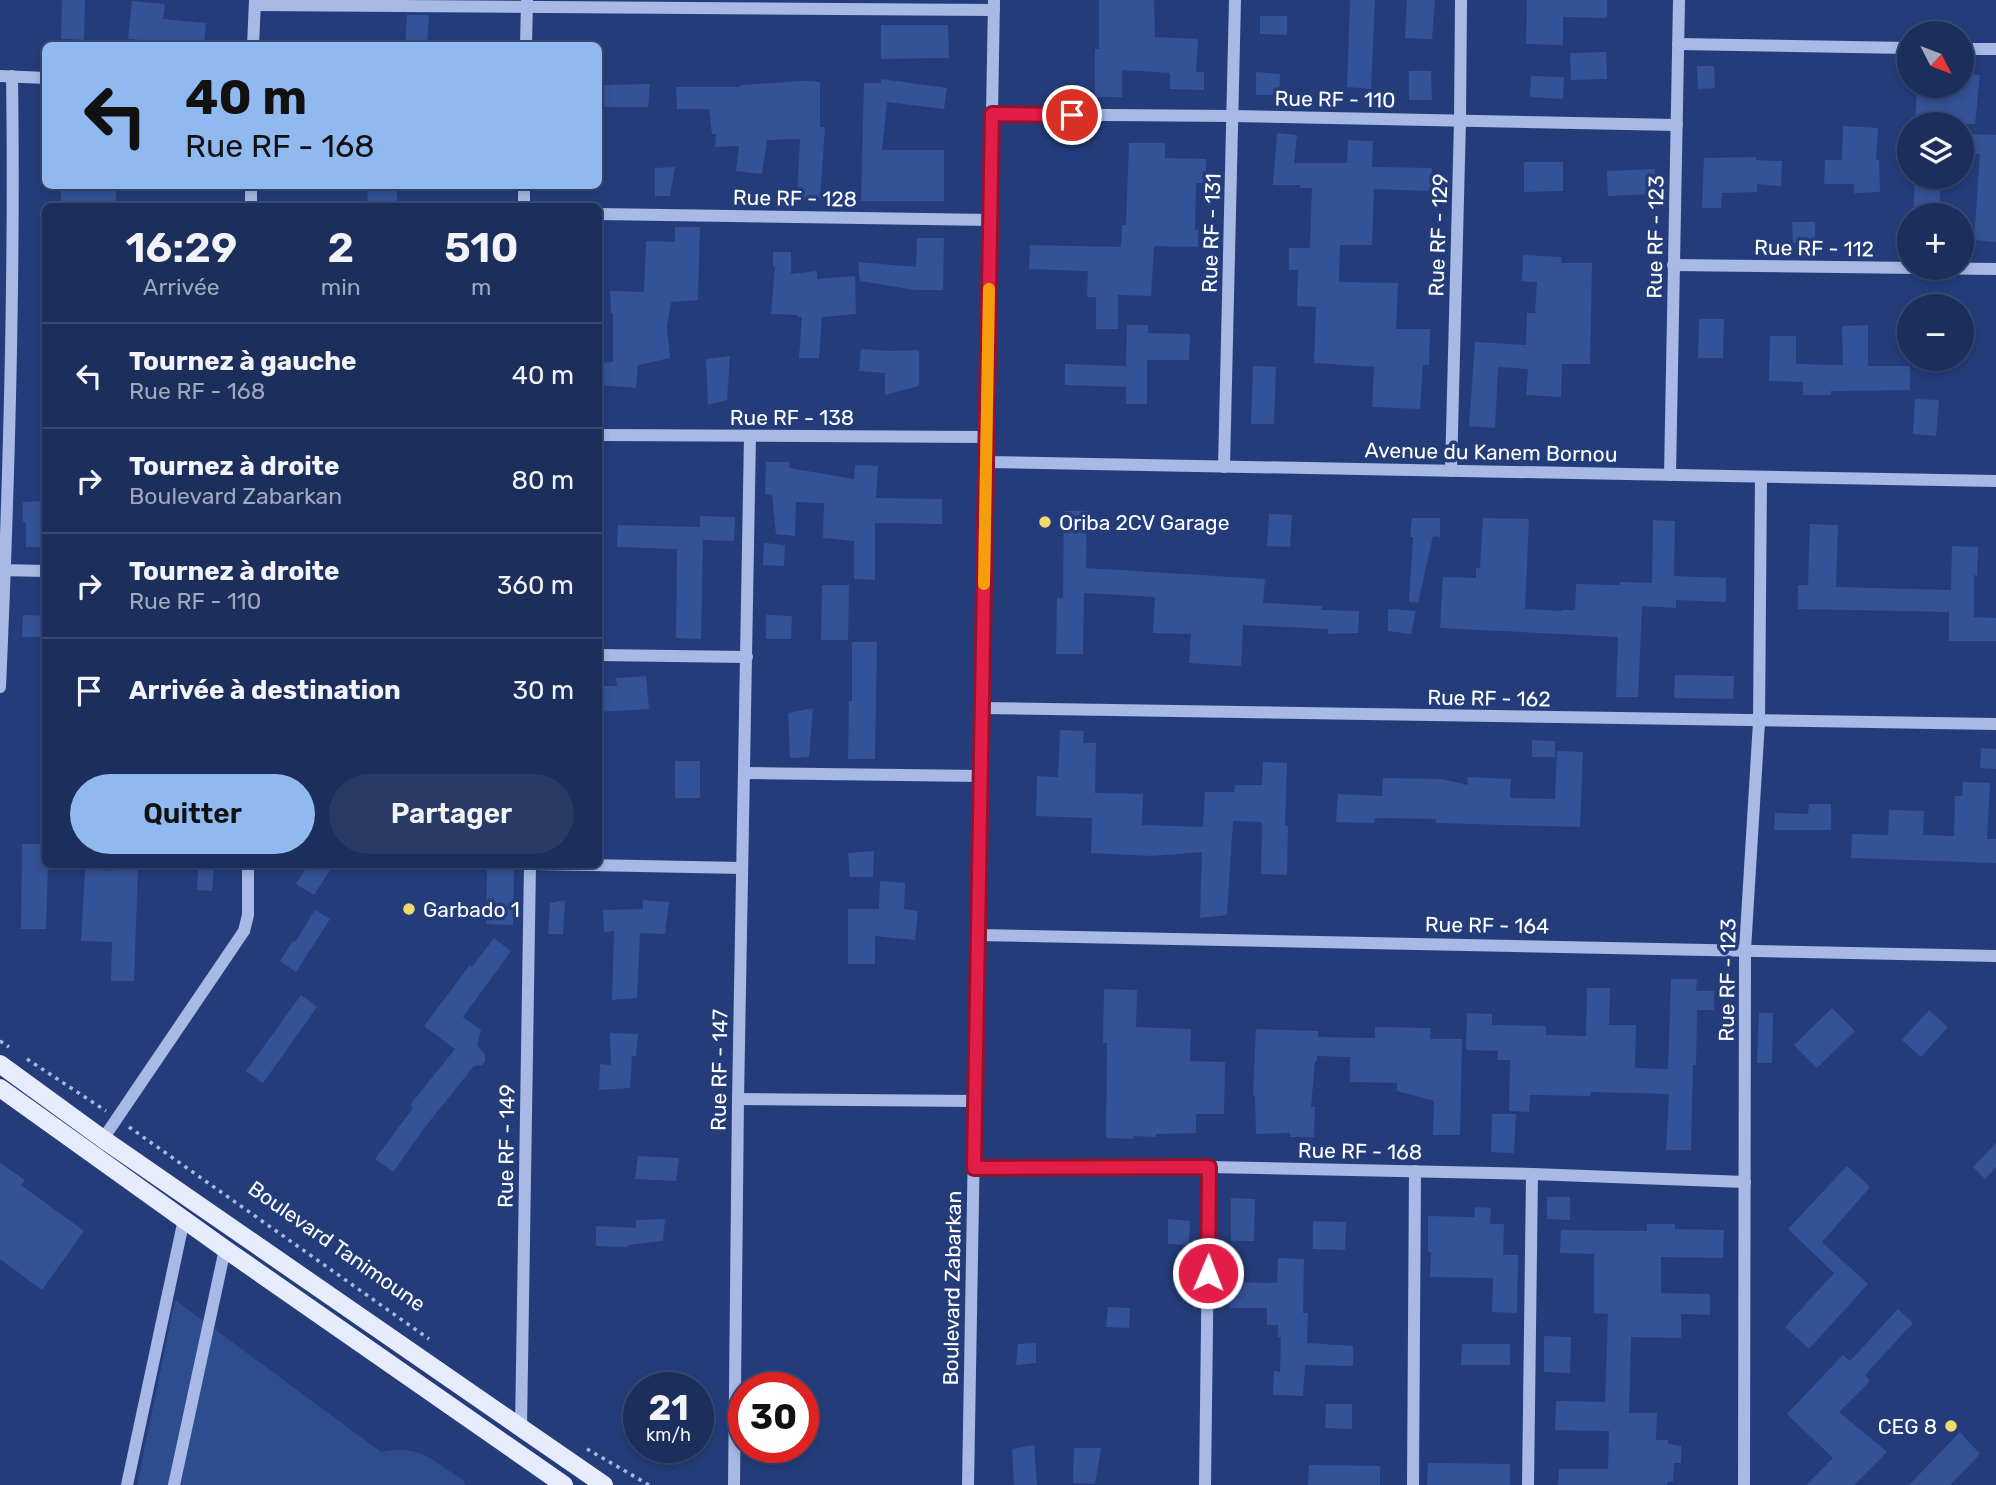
<!DOCTYPE html>
<html lang="fr">
<meta charset="utf-8">
<style>
:root{--surface:#1b2e5c;--page:#283a65;--text:#f1f3f6;--muted:#a0a8bb;--line:#394a72;--accent:#90b9f0}
body{margin:0;font-family:Rubik,sans-serif;background:var(--page);color:var(--text);height:100vh;display:flex;flex-direction:column;font-size:26px;white-space:nowrap}
*{box-sizing:border-box;margin:0}
p{font-size:23px;color:var(--muted)}
.icon{flex:none;width:38px;height:38px;fill:none;stroke:currentColor;stroke-width:2;stroke-linecap:round;stroke-linejoin:round}
.map{position:relative;flex:1;overflow:hidden}
.side{position:absolute;left:42px;top:203px;width:560px;height:665px;display:flex;flex-direction:column;background:var(--surface);border-radius:10px;box-shadow:0 4px 10px #0003,0 0 0 2px var(--line)}
.side>*{flex:none}
.banner{position:absolute;left:42px;top:42px;width:560px;height:147px;border-radius:10px;box-shadow:0 4px 10px #0003,0 0 0 2px var(--line);background:#90b9f0;color:#111;overflow:hidden}
.needle{width:46px;rotate:132deg}
.tools{position:absolute;left:1897px;top:21px;display:grid;gap:14px}
.tools a{display:grid;place-items:center;width:77px;height:77px;border-radius:50%;background:var(--surface);box-shadow:0 4px 10px #0003,0 0 0 2px var(--line);font-size:35px}
.speed{position:absolute;left:623px;top:1372px;display:flex;gap:14px;font-size:35px;font-weight:700;text-align:center}
.speed>*{display:grid;place-content:center;width:91px;height:91px;border-radius:50%;background:var(--surface);box-shadow:0 4px 10px #0003,0 0 0 2px var(--line);line-height:1}
.speed small{font-size:18px;font-weight:400}
.speed .limit{border:10px solid #d22;background:#fff;color:#111}
.pin{position:absolute;display:grid;place-items:center;width:60px;height:60px;color:#fff;margin:-30px;border:4px solid #fff;border-radius:50%;box-shadow:0 2px 7px #0007}
.me{position:absolute;width:77px;margin:-38px;rotate:1deg;stroke-linejoin:round;filter:drop-shadow(0 0 5px #0008)}
.turn{display:flex;align-items:center;gap:24px;height:147px;padding:0 28px;font-size:32px}
.turn .icon{width:91px;height:91px;stroke-width:2.5}
.turn b{display:block;font-size:49px;line-height:60px}
.eta{display:flex;justify-content:space-evenly;align-items:center;height:119px;text-align:center}
.eta b{font-size:42px;font-weight:600;line-height:49px}
.primary-button{display:flex;gap:14px;margin-top:auto;padding:14px 28px}
.primary-button a{flex:1;height:80px;border-radius:42px;background:var(--accent);color:#111;font-size:28px;font-weight:600;line-height:80px;text-align:center}
.primary-button a+a{background:var(--page);color:var(--text)}
ul{padding:0;list-style:none}
li{display:flex;align-items:center;gap:21px;height:105px;padding:0 28px;border-top:2px solid var(--line)}
li div{flex:1}
li b{display:block;font-size:26px}
li em{font-style:normal}
.map>svg:first-child{display:block}
</style>
<div class="map">
<svg width="1996" height="1485" viewBox="0 0 1996 1485">
<rect width="100%" height="100%" fill="#243d7a"/>
<path fill="#2e4d91" d="M175 1300 381 1452C421 1444 432 1460 464 1481L465 1485H137Z"/>
<g fill="#345297">
<path d="M62 0H85L84 40 61 39Z"/>
<path d="M1099 0H1154L1155 37 1198 39 1196 72H1204V90L1170 89V73L1122 70V97H1095V49H1099Z"/>
<path d="M1350 0H1375L1371 89 1347 87Z"/>
<path d="M1407 0H1435L1432 39 1405 38Z"/>
<path d="M1527 0H1607V18L1563 17V45L1526 44Z"/>
<path d="M132 1 165 4 163 19 206 23 204 46H176V43L128 39Z"/>
<path d="M407 15H429L427 46H405Z"/>
<path d="M1260 16H1287V35L1260 34Z"/>
<path d="M881 25H948L949 58 881 59Z"/>
<path d="M1606 52 1607 79 1571 80 1570 53Z"/>
<path d="M1697 66H1714L1715 88 1698 89Z"/>
<path d="M1409 71H1431L1432 100H1409Z"/>
<path d="M1256 72 1280 74 1279 95H1256Z"/>
<path d="M1962 73 1980 75 1975 124H1915L1917 86H1962Z"/>
<path d="M1531 76 1564 77 1563 99 1530 97Z"/>
<path d="M881 79 947 88 944 109 887 102 882 150H944V201H861L864 83H881Z"/>
<path d="M803 81 820 82V127H825L820 199 797 200 800 139 767 140 762 174 736 171 739 146 715 147 716 134H712L709 109H677L676 87H740L741 85Z"/>
<path d="M650 84 648 107H598V85Z"/>
<path d="M1843 126 1878 128 1876 160H1879L1880 192 1854 193V184H1824L1825 160H1842Z"/>
<path d="M1277 133 1297 135 1294 163H1347L1348 140 1373 141 1372 167 1432 168 1431 191 1374 189 1372 245H1340L1339 282 1398 283 1396 329H1430L1429 365H1423L1420 409 1372 407 1374 367 1314 363 1316 307 1297 306 1298 270H1289V248H1310L1312 188H1300V185H1273Z"/>
<path d="M1962 134 1996 135V242L1974 240 1980 154H1962Z"/>
<path d="M1129 143H1165V158L1206 159V183H1196L1195 230H1198V247L1154 246 1151 296 1118 295V329H1096V297H1087L1088 271 1029 269 1030 245 1121 247 1122 225H1126Z"/>
<path d="M1756 157V160L1782 161 1781 186 1757 184V192L1722 193 1721 208H1702L1704 158Z"/>
<path d="M1524 162H1563V191L1524 192Z"/>
<path d="M675 167 670 196H655V168Z"/>
<path d="M1655 169 1656 194 1608 196 1607 171Z"/>
<path d="M1915 177H1941L1939 215H1913Z"/>
<rect x="61" y="186" width="55" height="16"/>
<path d="M368 190 397 191V206H367Z"/>
<path d="M1792 222H1815V242L1793 243Z"/>
<path d="M675 227H700L698 300 671 302 667 327 670 358 638 365 636 388 598 385V363L613 362V313H611L610 291 644 292 646 241 675 242Z"/>
<path d="M917 238H944L943 290H915L860 281 858 262 916 267Z"/>
<path d="M773 252H791V274L817 271V279L855 276 856 314 822 317 819 358H799L802 317H798V315L771 314 775 267H773Z"/>
<path d="M1523 255 1562 257 1561 263H1592L1590 364H1562L1561 397 1526 395 1528 369 1498 367 1495 428 1469 426 1475 342 1526 345 1527 313H1535L1537 282 1522 281Z"/>
<path d="M1699 319H1724L1723 358H1698Z"/>
<path d="M1127 325H1148V333L1190 334 1189 360H1147V404H1126V387L1065 385V364L1126 366Z"/>
<path d="M1868 325V366H1910V390L1831 391V395H1803V382L1769 381 1770 336H1796V364L1843 365 1842 326Z"/>
<path d="M861 349 889 351 919 350V386L885 395V373L859 371Z"/>
<path d="M730 356 727 400 708 405 706 359Z"/>
<path d="M1253 366 1276 367 1274 424H1251Z"/>
<path d="M1915 399 1939 400 1936 436 1913 434Z"/>
<path d="M766 462H789V468L854 479 855 465 878 466 876 498 942 499V524L875 523V580L854 579V541L823 538 824 503 796 502 795 536 776 534 772 495 765 494Z"/>
<path d="M46 501V547H26V522H23V502Z"/>
<path d="M1064 511H1087L1086 568 1265 579 1263 603 1322 606 1321 610 1359 611 1358 633 1328 634V629L1243 625 1241 666 1189 663 1191 634 1153 633 1155 597 1084 593 1083 654H1056L1057 598H1063Z"/>
<path d="M1269 514 1292 515 1290 547 1267 546Z"/>
<path d="M700 516 735 517 734 541 703 540 701 639 676 638 677 549 617 547 618 525 700 527Z"/>
<path d="M1412 518H1440V537L1433 536 1418 603 1409 602 1413 537H1410Z"/>
<path d="M1483 518 1529 519 1525 609 1562 611V610H1575L1576 584 1620 585V582L1652 583 1653 520 1675 521 1674 576 1726 578V602L1676 600V608L1642 606 1638 697H1616L1618 637 1440 628 1443 577 1476 578V568H1480Z"/>
<path d="M1810 524 1838 525 1836 587 1951 590 1952 546 1978 547 1977 576 1974 575V617L1996 618V641H1949V612L1798 609V585H1808Z"/>
<path d="M764 543 785 545 784 566 763 565Z"/>
<path d="M822 585H849L848 640H821Z"/>
<path d="M1388 609 1416 611 1411 634 1388 631Z"/>
<path d="M23 615 46 616V637H22Z"/>
<path d="M766 615 792 616 791 639H766Z"/>
<path d="M852 642H877L875 759H848L849 701H852Z"/>
<path d="M1675 675 1734 676 1733 699 1674 698Z"/>
<path d="M646 676 649 709 598 712V686H617L616 678Z"/>
<path d="M813 708 809 757 790 758 788 713Z"/>
<path d="M1060 730 1084 731 1083 743H1096L1095 793 1143 794 1142 825 1203 827 1205 792H1234L1235 785H1262L1263 762 1287 763 1285 826H1288L1287 875 1261 874 1262 822 1233 821 1227 915 1200 918 1202 852 1152 856 1091 853 1092 818 1036 816 1037 776 1058 777Z"/>
<path d="M1532 740 1555 741V757H1532Z"/>
<path d="M1981 748 1996 749V769L1980 768Z"/>
<path d="M1557 751 1583 752 1580 827 1436 823V819L1375 818 1374 823 1336 822 1338 794 1382 796 1383 778 1441 779 1468 785 1467 777 1511 779 1510 798 1555 799Z"/>
<rect x="675" y="761" width="25" height="37"/>
<path d="M1963 782 1990 783 1987 839H1996V863L1851 858 1852 834 1888 835 1889 810 1924 811 1923 835 1954 836 1955 796H1962Z"/>
<path d="M1809 804H1831V830H1774L1775 813 1808 814Z"/>
<path d="M22 844H46V864H48L46 929H21Z"/>
<path d="M874 851 873 877H850L848 853Z"/>
<path d="M309 864H334L314 895 296 884Z"/>
<path d="M487 864H514L513 925 486 924Z"/>
<path d="M113 867H138L134 981H111L112 942 81 941 85 869 113 871Z"/>
<path d="M198 867 214 868 212 891 197 890Z"/>
<path d="M880 881 905 883 904 909 918 911 915 940 875 936V964H848V909H879Z"/>
<path d="M565 900 563 934H548L550 903Z"/>
<path d="M643 900 669 902 665 934 640 933 637 998 612 1000 614 931 604 932 603 910 643 909Z"/>
<path d="M315 910 330 919 296 972 280 961 293 941 295 942Z"/>
<path d="M494 938 511 951 463 1017 481 1030 477 1046 485 1054V1061L482 1065 474 1066 425 1127 393 1172 375 1159 413 1108 410 1105 455 1049 424 1026 470 965 472 967Z"/>
<path d="M1671 979H1697L1696 991H1714V1010H1697L1696 1065H1693L1691 1150H1666L1669 1094 1591 1092 1590 1096 1530 1095 1529 1112 1509 1111 1510 1060H1497L1498 1051 1466 1050 1467 1013 1492 1014V1025L1546 1026V1035L1586 1036 1587 988H1610L1609 1025H1636L1635 1068 1668 1069Z"/>
<path d="M1104 989 1137 990 1136 1027 1191 1029 1190 1061 1225 1062 1224 1114H1196V1133L1156 1134V1137L1133 1136V1139L1106 1138 1107 1043H1103Z"/>
<path d="M301 995 317 1007 263 1083 246 1071Z"/>
<path d="M1832 1008 1855 1031 1817 1068 1794 1045Z"/>
<path d="M1929 1010 1948 1027 1921 1057 1902 1040Z"/>
<path d="M1759 1013H1773L1772 1063H1757Z"/>
<path d="M1375 1027 1431 1028 1430 1039H1462L1460 1135H1433L1434 1101 1397 1091V1083L1350 1082V1057L1317 1056V1061H1315L1311 1107H1315L1314 1137H1290V1133L1256 1134 1255 1096H1253L1256 1029 1318 1031V1037L1375 1038Z"/>
<path d="M610 1033 638 1034 636 1056H632L630 1088 599 1090 600 1064 611 1065Z"/>
<path d="M1492 1114H1516L1514 1153 1491 1152Z"/>
<path d="M1996 1143V1167L1985 1179 1973 1167Z"/>
<path d="M638 1156 679 1158 676 1181 635 1179Z"/>
<path d="M0 1163 25 1180 21 1185 84 1231 42 1290 0 1259Z"/>
<path d="M1847 1166 1870 1187 1822 1242 1868 1284 1809 1349 1785 1327 1834 1273 1788 1229Z"/>
<path d="M1547 1197H1570V1220L1547 1219Z"/>
<path d="M1231 1198 1255 1199 1254 1241H1231Z"/>
<path d="M1475 1207 1491 1208 1490 1224H1504L1503 1255H1518L1517 1313 1492 1312 1493 1278 1430 1277 1431 1252H1428V1216L1474 1217Z"/>
<path d="M665 1219 663 1241 628 1245V1247L596 1246V1226L636 1228V1220Z"/>
<path d="M1168 1219 1190 1221 1189 1245 1168 1244Z"/>
<path d="M1313 1221 1346 1222 1345 1250 1313 1249Z"/>
<path d="M1647 1224H1675V1229L1724 1230 1723 1258 1661 1257V1293L1710 1294V1315L1681 1314V1338L1631 1337 1629 1413H1657L1656 1440H1668V1444L1681 1446V1463H1674L1673 1482H1667V1485H1558L1559 1469H1608L1609 1431 1555 1430 1556 1401 1605 1402 1607 1347 1608 1314 1594 1313V1254L1560 1253 1561 1230 1647 1231Z"/>
<path d="M1278 1258 1304 1259 1303 1313H1308L1307 1343 1353 1346V1366L1305 1365 1303 1396 1273 1395 1274 1371 1280 1372 1281 1337H1278V1325H1267V1308H1230L1231 1282 1277 1283Z"/>
<path d="M1108 1307 1130 1308 1129 1328 1106 1327Z"/>
<path d="M1898 1309 1913 1323 1865 1375 1870 1381 1839 1412 1887 1452 1854 1485H1806L1833 1458 1787 1414 1843 1355 1850 1361Z"/>
<path d="M1544 1336 1571 1337 1570 1373 1544 1372Z"/>
<path d="M1036 1343V1363L1016 1365 1018 1344Z"/>
<path d="M1462 1344H1510V1365H1461Z"/>
<path d="M1326 1404H1352V1429L1325 1428Z"/>
<path d="M1960 1432 1980 1454 1950 1485H1909Z"/>
<path d="M1034 1445 1037 1485H1014L1012 1449Z"/>
<path d="M1074 1448H1101L1095 1484 1073 1483Z"/>
<path d="M1428 1463 1510 1464V1485H1427Z"/>
<path d="M1309 1465 1380 1466V1485H1308Z"/>
</g>
<g fill="none" stroke-linecap="round" stroke-linejoin="round">
<g stroke="#a7b9e4" stroke-width="3.5" stroke-dasharray="3.5 5" stroke-linecap="butt">
<path d="M0 1041 9 1047"/>
<path d="M27 1059 106 1111"/>
<path d="M129 1127 429 1339"/>
<path d="M587 1449 649 1485"/>
</g>
<g stroke="#a7b9e4" stroke-width="12">
<path d="M255 5 994 10"/>
<path d="M1678 44 1909 48"/>
<path d="M253 46 255 0"/>
<path d="M526 46 527 0"/>
<path d="M1962 49H1996"/>
<path d="M0 76 46 78"/>
<path d="M992 114 1233 116 1677 125"/>
<path d="M251 206V186"/>
<path d="M524 206V186"/>
<path d="M598 214 990 220"/>
<path d="M1673 265 1996 269"/>
<path d="M598 435 986 437"/>
<path d="M986 462 1996 481"/>
<path d="M1224 467 1235 0"/>
<path d="M1451 471 1460 121 1461 0"/>
<path d="M1670 475 1679 0"/>
<path d="M0 570 46 571"/>
<path d="M598 655 747 657"/>
<path d="M0 687C9 484 15 280 12 76"/>
<path d="M982 708 1996 724"/>
<path d="M744 773 980 776"/>
<path d="M536 864 742 868"/>
<path d="M978 935 1996 956"/>
<path d="M738 1099 975 1101"/>
<path d="M103 1139 244 931 248 915V864"/>
<path d="M974 1168 1209 1167 1532 1174 1745 1182"/>
<path d="M521 1428 530 864"/>
<path d="M127 1485 184 1219"/>
<path d="M174 1485 225 1249"/>
<path d="M734 1485 738 1099 750 436"/>
<path d="M968 1485 994 0"/>
<path d="M1205 1485 1209 1167"/>
<path d="M1413 1485 1415 1171"/>
<path d="M1528 1485 1532 1174"/>
<path d="M1744 1485 1745 950 1759 722 1761 477"/>
</g>
<g stroke="#e6ecfc" stroke-width="18">
<path d="M0 1064 103 1139 604 1485"/>
<path d="M0 1088 225 1249 564 1485"/>
</g>
</g>
<g fill="none" stroke-linecap="round" stroke-linejoin="round">
<g stroke="#92132f" stroke-width="18">
<path id="route" d="M1072 115 992 114 974 1168 1209 1167 1208 1273"/>
</g>
<use href="#route" stroke="#e11d48" stroke-width="12"/>
<path stroke="#f59e0b" stroke-width="12" d="M984 584 989 289"/>
</g>
<g fill="#eedb6a" stroke="#243d7a" stroke-width="2.5">
<circle cx="1045" cy="522" r="7"/>
<circle cx="409" cy="909" r="7"/>
<circle cx="1951" cy="1426" r="7"/>
</g>
<g text-anchor="middle" dominant-baseline="central" stroke-width="7" stroke-linejoin="round" paint-order="stroke">
<g font-size="21" fill="#fff" stroke="#243d7a">
<text transform="translate(1335 99) rotate(1)">Rue RF - 110</text>
<text transform="translate(795 198) rotate(1)">Rue RF - 128</text>
<text transform="translate(1211 233) rotate(-88)">Rue RF - 131</text>
<text transform="translate(1438 235) rotate(-88)">Rue RF - 129</text>
<text transform="translate(1655 237) rotate(-89)">Rue RF - 123</text>
<text transform="translate(1814 248) rotate(1)">Rue RF - 112</text>
<text x="792" y="417">Rue RF - 138</text>
<text transform="translate(1491 452) rotate(1)">Avenue du Kanem Bornou</text>
<text transform="translate(1489 698) rotate(1)">Rue RF - 162</text>
<text transform="translate(1487 925) rotate(1)">Rue RF - 164</text>
<text transform="translate(1727 980) rotate(-89)">Rue RF - 123</text>
<text transform="translate(719 1070) rotate(-89)">Rue RF - 147</text>
<text transform="translate(506 1146) rotate(-89)">Rue RF - 149</text>
<text transform="translate(1360 1151) rotate(1)">Rue RF - 168</text>
<text transform="translate(337 1246) rotate(35)">Boulevard Tanimoune</text>
<text transform="translate(952 1288) rotate(-89)">Boulevard Zabarkan</text>
</g>
<g font-size="21" fill="#fff" stroke="#243d7a" text-anchor="start">
<text x="1059" y="522">Oriba 2CV Garage</text>
<text x="423" y="909">Garbado 1</text>
<text x="1937" y="1426" text-anchor="end">CEG 8</text>
</g>
</g>
</svg>
<div class="tools">
<a><svg class="needle" viewBox="-14 -14 28 28"><path d="M0-13l5 13h-10z" fill="#e53935"/><path d="M0 13l5-13h-10z" fill="#a0a8bb"/></svg></a>
<a><svg class="icon" aria-label="layers" viewBox="0 0 24 24"><path d="M12 4l9 5-9 5-9-5zM3 14l9 5 9-5"/></svg></a>
<a>+</a>
<a>−</a>
</div>
<div class="speed"><div>21<small>km/h</small></div><div class="limit">30</div></div>
<div class="pin" style="left:1072px;top:115px;background:#d93025"><svg class="icon" aria-label="arrive" viewBox="0 0 24 24"><path d="M6 21V4h12l-3 4 3 4H6"/></svg></div>
<svg class="me" style="left:1208px;top:1273px" viewBox="-20 -20 40 40"><circle r="17" fill="#e11d48" stroke="#fff" stroke-width="3"/><path d="M0-11L8 9 0 5-8 9z" fill="#fff"/></svg>
<div class="banner">
<div class="turn"><svg class="icon" aria-label="left" viewBox="0 0 24 24"><path d="M17 20v-9H6M10 6l-5 5 5 5"/></svg><div><b>40 m</b>Rue RF - 168</div></div>
</div>
<section class="side">
<div class="eta">
<div><b>16:29</b><p>Arrivée</p></div>
<div><b>2</b><p>min</p></div>
<div><b>510</b><p>m</p></div>
</div>
<ul>
<li><svg class="icon" aria-label="left" viewBox="0 0 24 24"><path d="M17 20v-9H6M10 6l-5 5 5 5"/></svg><div><b>Tournez à gauche</b><p>Rue RF - 168</p></div><em>40 m</em></li>
<li><svg class="icon" aria-label="right" viewBox="0 0 24 24"><path d="M7 20v-9h11M14 6l5 5-5 5"/></svg><div><b>Tournez à droite</b><p>Boulevard Zabarkan</p></div><em>80 m</em></li>
<li><svg class="icon" aria-label="right" viewBox="0 0 24 24"><path d="M7 20v-9h11M14 6l5 5-5 5"/></svg><div><b>Tournez à droite</b><p>Rue RF - 110</p></div><em>360 m</em></li>
<li><svg class="icon" aria-label="arrive" viewBox="0 0 24 24"><path d="M6 21V4h12l-3 4 3 4H6"/></svg><div><b>Arrivée à destination</b></div><em>30 m</em></li>
</ul>
<div class="primary-button"><a>Quitter</a><a>Partager</a></div>
</section>
</div>
